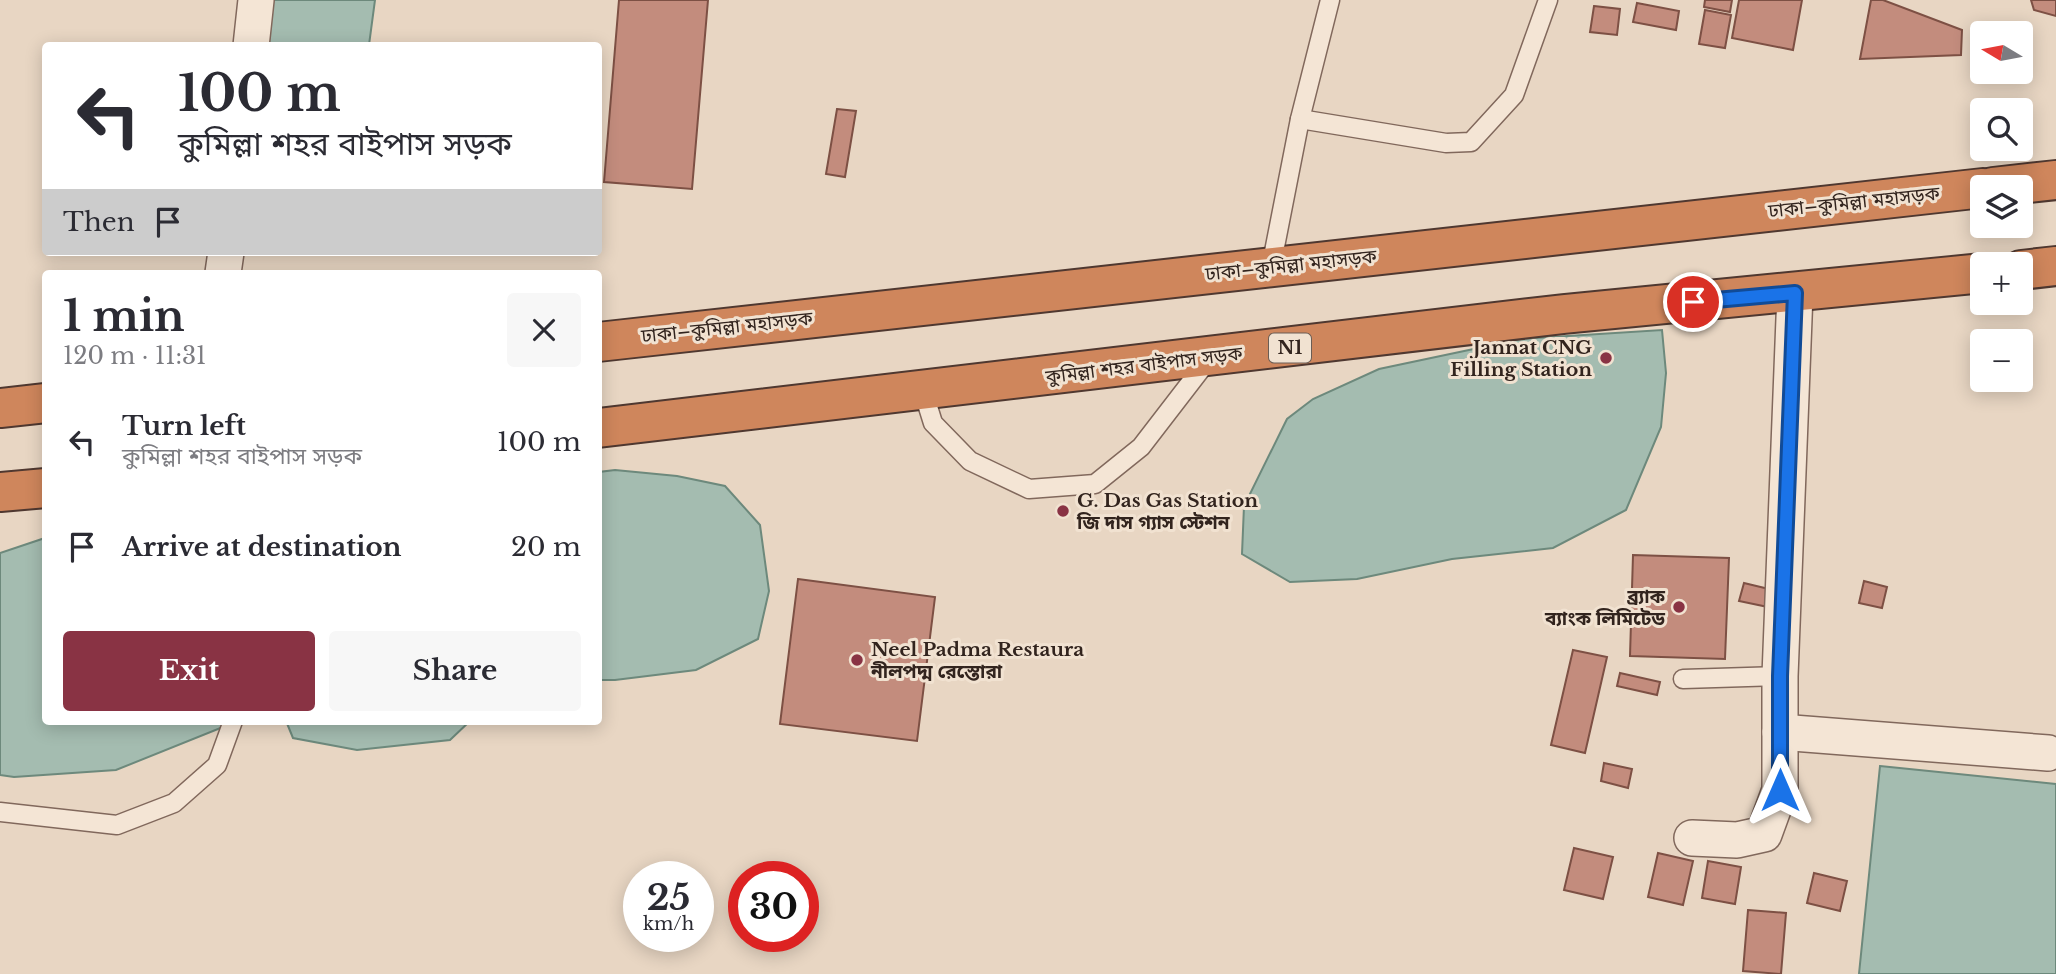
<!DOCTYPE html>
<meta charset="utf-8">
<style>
:root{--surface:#fff;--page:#f7f7f7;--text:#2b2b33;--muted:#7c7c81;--accent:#893344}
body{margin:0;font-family:"Libre Baskerville","Noto Sans Bengali",serif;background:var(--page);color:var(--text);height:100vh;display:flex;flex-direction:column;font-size:26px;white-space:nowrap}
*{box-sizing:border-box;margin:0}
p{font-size:23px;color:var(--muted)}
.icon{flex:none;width:38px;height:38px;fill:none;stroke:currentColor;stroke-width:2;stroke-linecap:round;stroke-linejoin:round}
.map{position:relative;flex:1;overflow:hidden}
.sheet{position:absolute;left:42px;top:270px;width:560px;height:455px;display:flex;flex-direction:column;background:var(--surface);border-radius:7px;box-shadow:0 4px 18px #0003}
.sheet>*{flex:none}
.hud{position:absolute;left:42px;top:42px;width:560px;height:214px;border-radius:7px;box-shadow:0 4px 18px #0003;background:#fff;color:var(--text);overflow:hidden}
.needle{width:46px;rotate:280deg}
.tools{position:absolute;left:1970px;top:21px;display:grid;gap:14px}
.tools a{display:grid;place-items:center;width:63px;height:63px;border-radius:7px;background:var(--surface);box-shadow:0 4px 18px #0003;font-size:35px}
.speed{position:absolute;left:623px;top:861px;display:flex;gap:14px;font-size:35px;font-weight:700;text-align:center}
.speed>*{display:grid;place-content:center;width:91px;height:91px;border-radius:50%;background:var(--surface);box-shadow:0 4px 18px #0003;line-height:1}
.speed small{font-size:18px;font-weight:400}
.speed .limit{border:10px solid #d22;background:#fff;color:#111}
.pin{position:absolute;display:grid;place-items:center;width:60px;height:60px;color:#fff;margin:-30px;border:4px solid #fff;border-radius:50%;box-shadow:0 2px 7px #0007}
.me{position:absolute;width:77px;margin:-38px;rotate:0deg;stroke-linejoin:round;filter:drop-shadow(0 0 5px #0008)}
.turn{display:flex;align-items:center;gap:24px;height:147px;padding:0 21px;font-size:32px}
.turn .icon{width:91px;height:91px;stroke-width:2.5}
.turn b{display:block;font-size:49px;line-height:60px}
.then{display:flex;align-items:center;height:66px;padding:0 21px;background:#0003;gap:14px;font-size:26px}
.round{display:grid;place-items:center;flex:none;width:74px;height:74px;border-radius:7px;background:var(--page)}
.head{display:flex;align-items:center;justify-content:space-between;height:119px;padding:0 21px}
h1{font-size:42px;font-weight:800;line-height:52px}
.primary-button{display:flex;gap:14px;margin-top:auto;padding:14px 21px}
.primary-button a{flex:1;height:80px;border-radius:7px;background:var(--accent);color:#fff;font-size:28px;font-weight:800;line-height:80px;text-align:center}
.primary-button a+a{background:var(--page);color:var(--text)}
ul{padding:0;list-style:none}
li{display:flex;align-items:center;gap:21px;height:105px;padding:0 21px}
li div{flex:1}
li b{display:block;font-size:26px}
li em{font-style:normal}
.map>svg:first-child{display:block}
</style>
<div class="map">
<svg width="2056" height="974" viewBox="0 0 2056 974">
<rect width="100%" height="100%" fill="#e8d6c3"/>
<g fill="#a4bcb0" stroke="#6d897c" stroke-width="2">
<path d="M267 0H375L369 45 261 46Z"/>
<path d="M1662 330 1666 373 1661 427 1626 510 1553 548 1452 559 1357 579 1290 582 1242 554 1244 506 1287 419 1313 399 1379 369 1521 339Z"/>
<path d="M615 470 677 476 725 486 760 525 769 591 758 639 696 670 615 680H599V472Z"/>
<path d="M45 538 46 721H224L223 727 116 770 14 777 0 775V553Z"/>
<path d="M286 721H470L450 740 357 750 293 738Z"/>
<path d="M1880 766 2056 784V974H1859Z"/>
</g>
<g fill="#c38c7d" stroke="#7d5044" stroke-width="2">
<path d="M619 0H708L692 189 604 182Z"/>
<path d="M1705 0H1732L1730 12 1704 7Z"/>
<path d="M1739 0H1802L1793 50 1732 38Z"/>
<path d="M1871 0H1883L1962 30 1961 55 1860 59Z"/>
<path d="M2031 0H2056V16L2034 10Z"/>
<path d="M1637 3 1679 11 1676 30 1633 22Z"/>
<path d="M1594 6 1620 9 1617 35 1590 32Z"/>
<path d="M1705 10 1731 15 1725 48 1699 44Z"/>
<path d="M837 109 856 111 845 177 826 174Z"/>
<path d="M1633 555 1729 558 1725 659 1630 656Z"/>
<path d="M798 579 935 597 917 741 780 724Z"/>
<path d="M1864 581 1887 587 1882 608 1859 603Z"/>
<path d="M1744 583 1773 590 1768 607 1739 601Z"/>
<path d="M1573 650 1607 657 1585 753 1551 745Z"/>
<path d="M1620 673 1660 682 1657 695 1617 686Z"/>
<path d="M1604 763 1632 769 1628 788 1601 781Z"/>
<path d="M1574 848 1613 857 1603 899 1564 890Z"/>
<path d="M1658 853 1693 861 1683 905 1648 897Z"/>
<path d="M1708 861 1741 867 1735 904 1702 898Z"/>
<path d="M1814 873 1847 881 1840 911 1807 903Z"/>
<path d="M1748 910 1786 913 1781 974 1743 971Z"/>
</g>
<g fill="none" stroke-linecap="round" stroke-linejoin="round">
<g stroke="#81685c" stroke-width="21">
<g id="lane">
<path d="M1300 119 1446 143 1471 142 1514 95 1548 0"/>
<path d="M1271 267 1300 119 1330 0"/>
<path d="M923 391 933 423 970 461 1029 489 1095 484 1141 447 1208 360"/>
<path d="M1683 679 1780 676"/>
<path d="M0 812 117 825 174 803 217 765 233 721"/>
</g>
</g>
<g stroke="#81685c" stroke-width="38">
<g id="street">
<path d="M251 46 256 0"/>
<path d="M223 273 226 252"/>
<path d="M1780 732 2048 753"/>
<path d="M1692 838 1737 840 1764 834 1780 790V676L1795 293"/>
</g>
</g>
<g stroke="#4f3830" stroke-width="42">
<g id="highway">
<path d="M1993 187 2056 180"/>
<path d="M2021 270 2056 266"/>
<path d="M598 342 1983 188"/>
<path d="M0 408 46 403"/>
<path d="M598 428 1564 314 1983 273"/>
<path d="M0 492 46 488"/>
</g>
</g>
<use href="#lane" stroke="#f4e5d5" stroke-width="18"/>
<use href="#street" stroke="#f4e5d5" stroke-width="35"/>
<use href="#highway" stroke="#cf865c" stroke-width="38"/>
</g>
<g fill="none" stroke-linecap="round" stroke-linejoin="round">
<g stroke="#114b97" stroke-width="18">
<path id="route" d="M1693 302 1795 293 1780 676V790"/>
</g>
<use href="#route" stroke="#1a73e8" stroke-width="12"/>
</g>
<g fill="#893344" stroke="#f1e2d1" stroke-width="2.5">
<circle cx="1606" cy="358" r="7"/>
<circle cx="1063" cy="511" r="7"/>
<circle cx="1679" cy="607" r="7"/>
<circle cx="857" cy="660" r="7"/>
</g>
<g text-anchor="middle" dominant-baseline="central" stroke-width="6" stroke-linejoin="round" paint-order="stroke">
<rect fill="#f1e2d1" stroke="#6b5d54" stroke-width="2" x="1269" y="333.5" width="42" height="29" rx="5"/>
<g font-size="18" font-weight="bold" fill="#32241e">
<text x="1290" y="348">N1</text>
</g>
<g font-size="19" fill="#32241e" stroke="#f1e2d1">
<text transform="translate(1854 202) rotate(-6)">ঢাকা–কুমিল্লা মহাসড়ক</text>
<text transform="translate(1291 265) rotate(-6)">ঢাকা–কুমিল্লা মহাসড়ক</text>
<text transform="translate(727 327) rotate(-6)">ঢাকা–কুমিল্লা মহাসড়ক</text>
<text transform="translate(1144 365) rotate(-7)">কুমিল্লা শহর বাইপাস সড়ক</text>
</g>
<g font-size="19" font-weight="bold" fill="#32241e" stroke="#f1e2d1" text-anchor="end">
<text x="1592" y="347">Jannat CNG<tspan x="1592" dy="22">Filling Station</tspan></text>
<text x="1077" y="500" text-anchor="start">G. Das Gas Station<tspan x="1077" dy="22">জি দাস গ্যাস স্টেশন</tspan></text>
<text x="1665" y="596">ব্র্যাক<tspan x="1665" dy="22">ব্যাংক লিমিটেড</tspan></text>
<text x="871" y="649" text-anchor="start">Neel Padma Restaura<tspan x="871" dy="22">নীলপদ্ম রেস্তোরা</tspan></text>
</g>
</g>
</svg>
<div class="tools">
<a><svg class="needle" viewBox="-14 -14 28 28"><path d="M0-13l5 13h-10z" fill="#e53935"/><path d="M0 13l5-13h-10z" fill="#7c7c81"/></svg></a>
<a><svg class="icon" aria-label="search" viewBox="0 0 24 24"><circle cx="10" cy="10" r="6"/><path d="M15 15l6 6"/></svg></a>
<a><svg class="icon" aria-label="layers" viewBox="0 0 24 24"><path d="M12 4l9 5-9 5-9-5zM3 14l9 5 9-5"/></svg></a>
<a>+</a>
<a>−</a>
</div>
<div class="speed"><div>25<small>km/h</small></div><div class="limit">30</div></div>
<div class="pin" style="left:1693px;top:302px;background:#d93025"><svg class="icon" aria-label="arrive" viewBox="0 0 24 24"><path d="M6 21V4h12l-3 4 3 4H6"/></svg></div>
<svg class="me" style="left:1780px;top:790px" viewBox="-20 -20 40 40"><path d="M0-17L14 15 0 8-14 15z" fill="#1a73e8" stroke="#fff" stroke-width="4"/></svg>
<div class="hud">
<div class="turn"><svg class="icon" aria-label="left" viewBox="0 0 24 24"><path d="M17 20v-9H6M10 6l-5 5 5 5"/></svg><div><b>100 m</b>কুমিল্লা শহর বাইপাস সড়ক</div></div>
<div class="then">Then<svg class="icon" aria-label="arrive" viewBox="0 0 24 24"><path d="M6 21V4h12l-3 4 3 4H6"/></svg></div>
</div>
<section class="sheet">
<div class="head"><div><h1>1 min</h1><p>120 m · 11:31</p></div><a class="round"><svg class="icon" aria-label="close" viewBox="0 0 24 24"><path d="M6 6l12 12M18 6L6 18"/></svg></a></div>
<ul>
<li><svg class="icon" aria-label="left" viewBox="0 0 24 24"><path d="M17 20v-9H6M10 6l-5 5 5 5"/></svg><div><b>Turn left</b><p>কুমিল্লা শহর বাইপাস সড়ক</p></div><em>100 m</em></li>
<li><svg class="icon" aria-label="arrive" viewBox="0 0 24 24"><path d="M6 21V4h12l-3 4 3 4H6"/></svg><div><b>Arrive at destination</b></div><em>20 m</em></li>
</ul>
<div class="primary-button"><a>Exit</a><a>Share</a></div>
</section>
</div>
